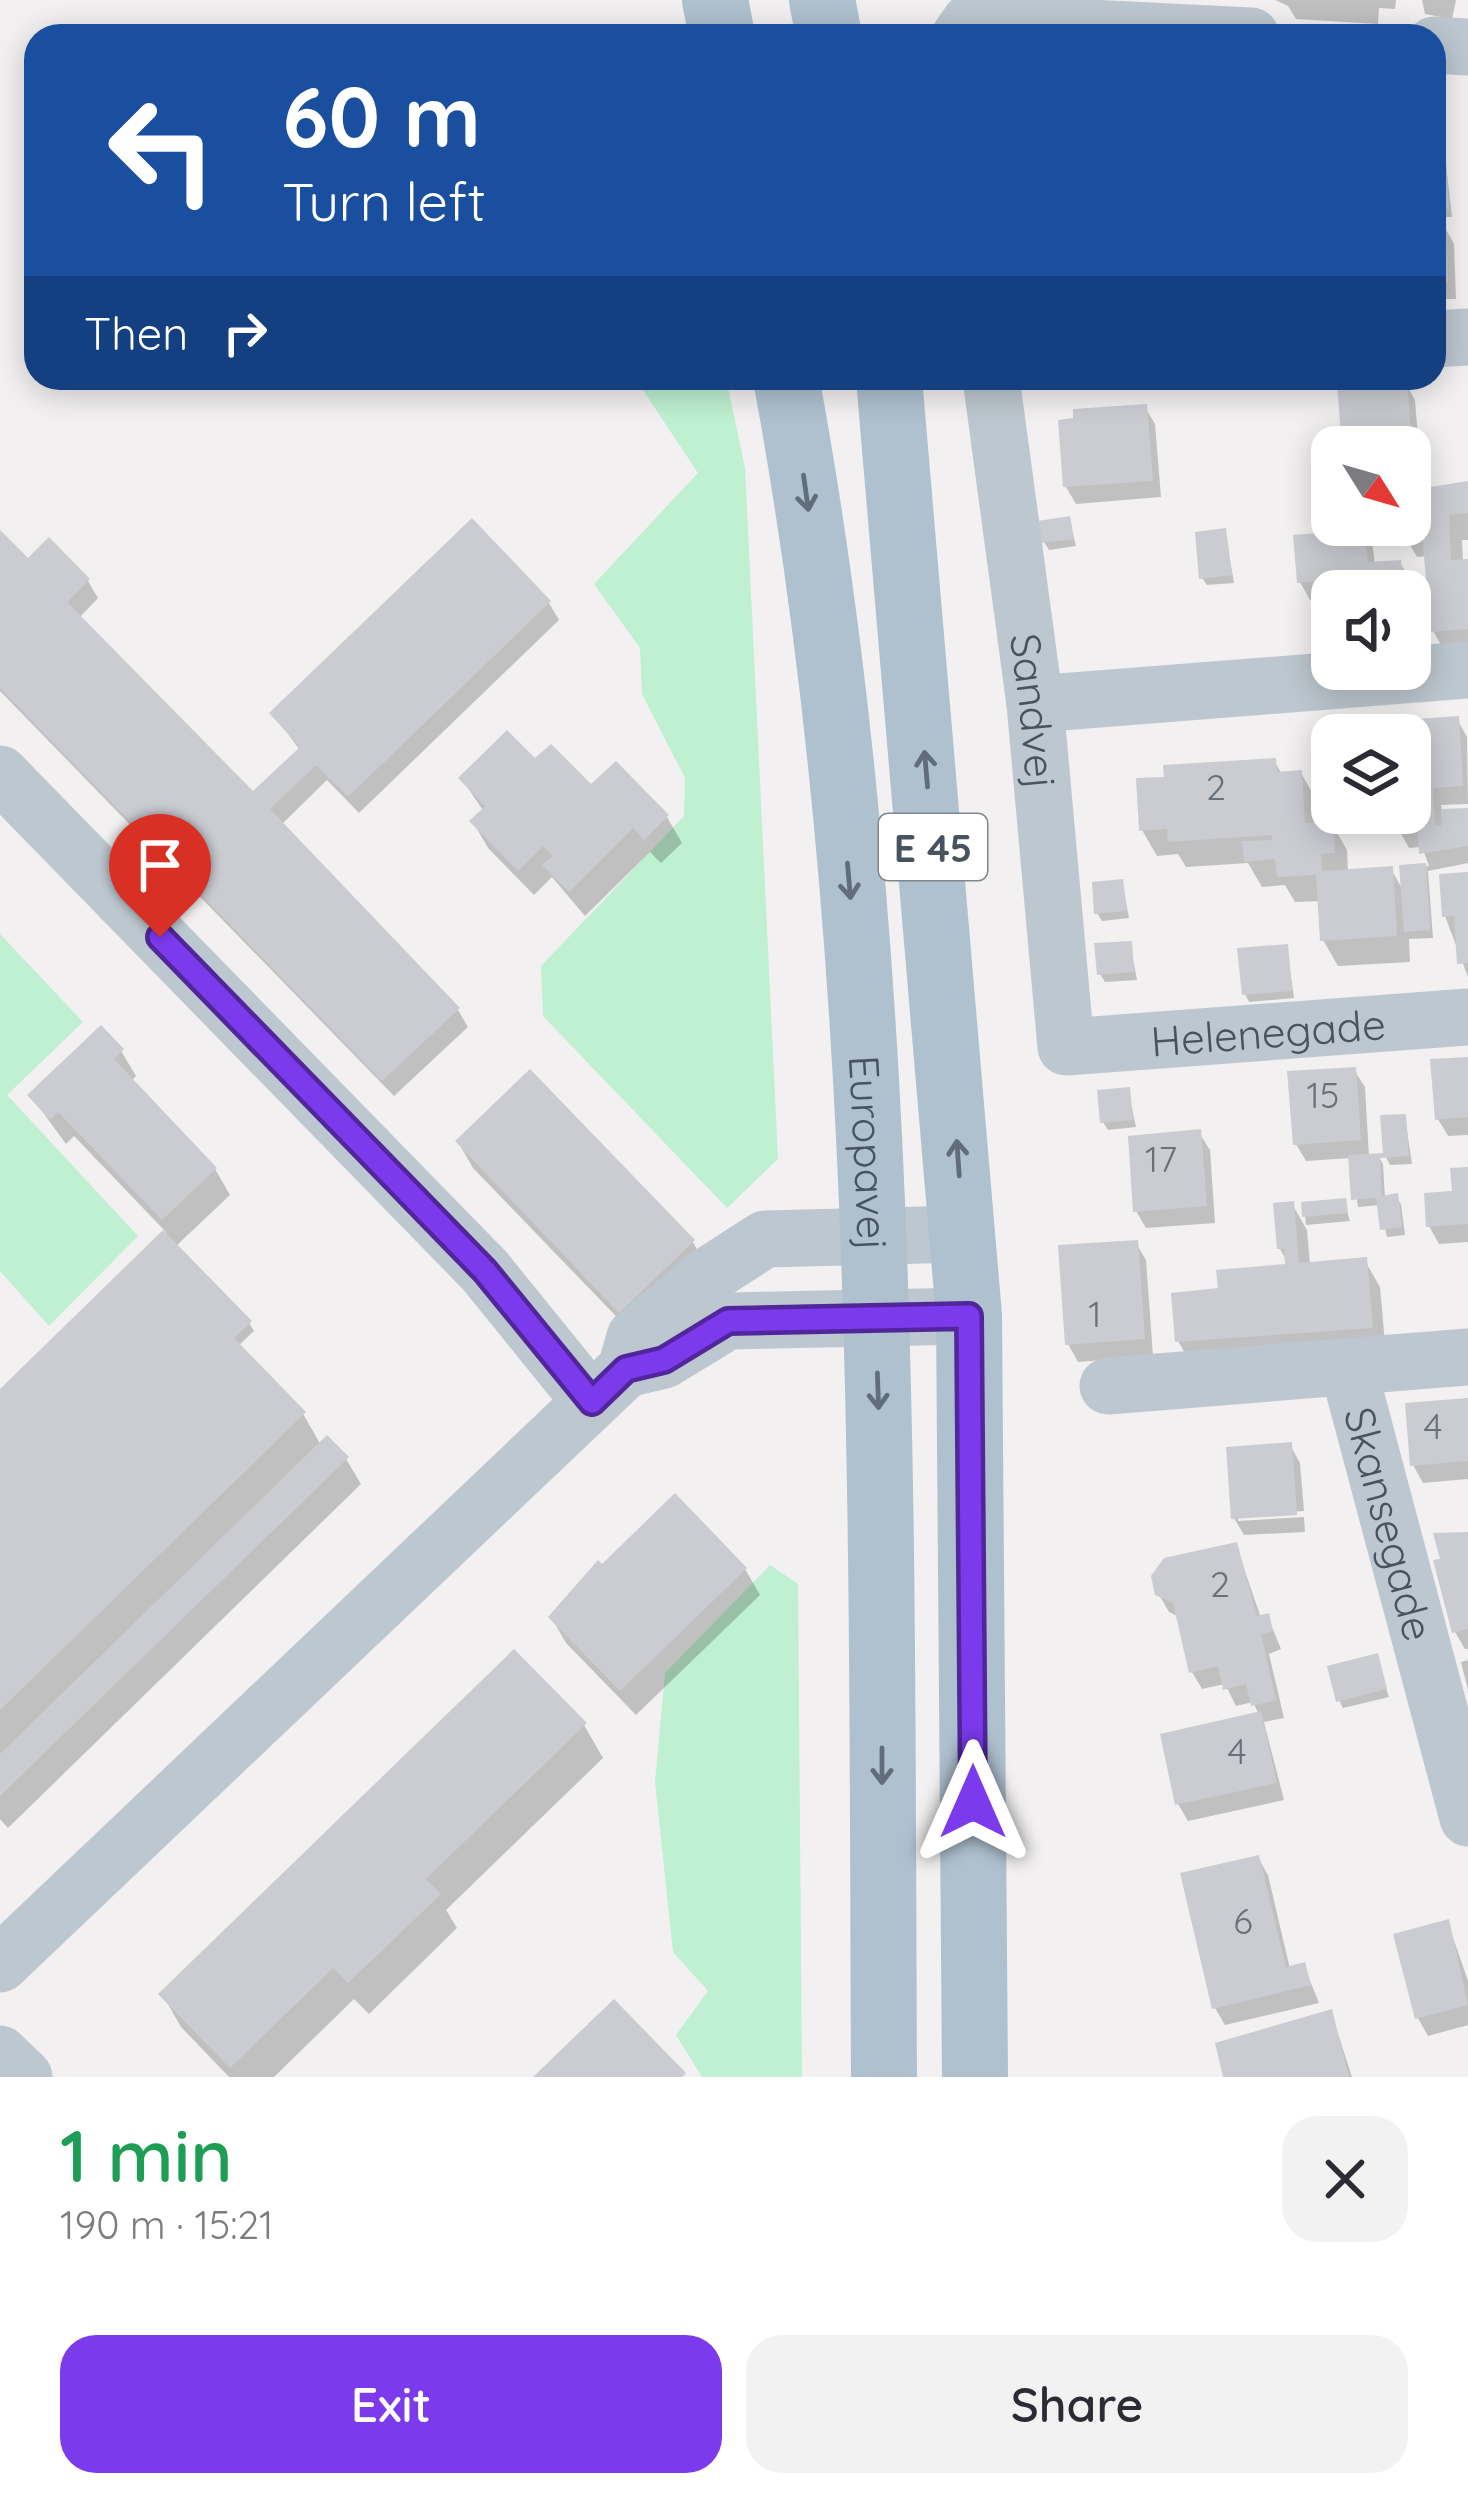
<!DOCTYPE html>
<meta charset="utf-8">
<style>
:root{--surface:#fff;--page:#f2f2f3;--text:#2b2b33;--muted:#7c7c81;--accent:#7c3aed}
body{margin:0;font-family:Quicksand,sans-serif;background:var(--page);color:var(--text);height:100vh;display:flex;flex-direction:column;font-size:45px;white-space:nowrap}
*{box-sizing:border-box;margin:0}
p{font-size:39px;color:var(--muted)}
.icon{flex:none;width:66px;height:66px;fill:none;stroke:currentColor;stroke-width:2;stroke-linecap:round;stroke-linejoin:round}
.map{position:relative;height:2077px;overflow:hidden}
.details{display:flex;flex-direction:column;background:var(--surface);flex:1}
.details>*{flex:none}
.banner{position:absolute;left:24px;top:24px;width:1422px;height:366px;border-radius:36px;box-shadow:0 6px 30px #0003;background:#1a4fa0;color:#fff;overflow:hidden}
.needle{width:78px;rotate:127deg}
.controls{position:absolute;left:1311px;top:426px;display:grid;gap:24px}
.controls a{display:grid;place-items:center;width:120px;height:120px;border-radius:24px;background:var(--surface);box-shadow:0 6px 30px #0003;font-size:60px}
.pin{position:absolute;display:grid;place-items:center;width:102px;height:102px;color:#fff;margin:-123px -51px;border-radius:50% 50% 50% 0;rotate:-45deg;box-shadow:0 0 12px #0007}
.pin .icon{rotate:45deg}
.me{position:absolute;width:132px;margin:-66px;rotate:0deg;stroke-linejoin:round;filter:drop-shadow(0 0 9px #0008)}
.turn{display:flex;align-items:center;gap:42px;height:252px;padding:0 60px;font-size:54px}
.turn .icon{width:156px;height:156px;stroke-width:2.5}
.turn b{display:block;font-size:84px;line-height:102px}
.then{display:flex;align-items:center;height:114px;padding:0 60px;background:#0003;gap:24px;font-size:45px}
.round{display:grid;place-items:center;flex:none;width:126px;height:126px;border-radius:36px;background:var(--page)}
.head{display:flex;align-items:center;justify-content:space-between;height:204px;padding:0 60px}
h1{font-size:72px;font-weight:600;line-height:90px;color:#1e9e55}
.primary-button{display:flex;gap:24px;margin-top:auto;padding:24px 60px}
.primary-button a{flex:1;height:138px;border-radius:36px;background:var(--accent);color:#fff;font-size:48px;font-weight:600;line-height:138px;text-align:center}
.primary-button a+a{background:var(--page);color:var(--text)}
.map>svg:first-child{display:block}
</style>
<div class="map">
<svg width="1468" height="2077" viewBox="0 0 1468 2077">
<rect width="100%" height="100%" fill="#f2f0f0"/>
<g fill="#bef0d1">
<path d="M635 378H726L745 468 778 1159 727 1208 543 1016 541 966 684 816 685 778 642 694 640 648 594 584 698 473Z"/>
<path d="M0 934 83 1022 7 1095 138 1236 49 1326 0 1271Z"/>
<path d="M770 1565 798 1584 802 2077H702L676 2035 708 1991 673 1952 655 1782 665 1673Z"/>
</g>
<g fill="#0003">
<path d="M1275 0H1396L1395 9 1379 8 1378 24 1296 19 1288 6Z"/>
<path d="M1422 0H1456L1452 19 1425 14Z"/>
<path d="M1441 120 1452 217H1445L1441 205 1434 206V121Z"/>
<path d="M1444 226 1454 244 1456 299H1443L1444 313H1434V227Z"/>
<path d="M1405 382 1415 400 1421 475H1417L1426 491 1468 485V540H1462L1463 562H1468V654L1448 657 1433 631 1427 556 1417 557 1406 538 1394 539 1387 525H1410V447H1345Z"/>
<path d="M1145 407 1155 424 1161 497 1076 504 1066 487Z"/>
<path d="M1069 519 1076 546 1049 550 1044 542Z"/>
<path d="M1333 525H1364L1372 540 1375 565 1400 563 1410 580 1415 652H1410V591H1332V598L1310 600 1300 582 1334 535Z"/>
<path d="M1225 531 1234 583 1207 585 1202 578Z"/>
<path d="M0 534 28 562 49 541 88 581 98 598 79 618 253 796 300 750 273 714 549 603 559 620 359 813 327 780 281 825 458 1010 468 1027 394 1096 0 691Z"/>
<path d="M1457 719 1467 737 1468 804 1441 805 1442 812 1468 811V863L1428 871 1433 938 1409 939 1410 962 1338 966 1323 940 1321 901 1295 902 1285 885 1262 887 1248 863 1186 867 1178 854 1157 856 1142 830 1274 761 1282 774 1301 773 1316 799 1317 825 1332 824 1347 850 1348 872 1391 869 1404 892 1402 868 1429 866 1422 847 1409 848 1399 830 1398 813H1410V735H1393Z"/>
<path d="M535 762 591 789 616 765 667 817 682 843 661 863 650 852 585 916 552 877 534 895 488 848 473 822 484 812 462 779Z"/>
<path d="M1468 875V977L1445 916Z"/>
<path d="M1122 882 1129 918 1102 921 1097 913Z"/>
<path d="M1130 944 1137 980 1105 982 1100 974Z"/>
<path d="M1287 947 1294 998 1249 1002 1245 994Z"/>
<path d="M121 1051 136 1076 131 1081 215 1169 230 1195 175 1247 249 1323 254 1331 238 1346 303 1414 321 1445 346 1459 361 1484 8 1828 0 1819V1393L166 1232 74 1136 66 1144 31 1096Z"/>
<path d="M1468 1060V1135L1448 1136 1438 1119Z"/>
<path d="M1354 1070 1365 1087 1369 1157 1378 1156 1383 1164 1385 1198 1396 1197 1401 1204 1405 1235 1387 1237 1380 1205 1358 1207 1351 1158 1306 1161 1296 1144Z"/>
<path d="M1128 1090 1136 1127 1108 1130 1103 1122Z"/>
<path d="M1405 1117 1412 1164 1390 1165 1386 1157Z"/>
<path d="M1199 1133 1210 1150 1215 1223 1146 1228 1136 1211Z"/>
<path d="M458 1142 693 1242 707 1268 636 1337 473 1168Z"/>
<path d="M1468 1170V1242L1439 1244 1429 1226Z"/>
<path d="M1344 1201 1350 1221 1306 1225 1304 1205Z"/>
<path d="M1292 1204 1307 1230 1310 1265 1365 1261 1380 1287 1386 1354 1193 1367 1178 1341 1221 1291 1290 1267 1280 1249Z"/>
<path d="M1136 1243 1146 1260 1153 1356 1078 1362 1068 1344Z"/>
<path d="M1468 1401V1479L1423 1483 1413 1465Z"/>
<path d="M1290 1445 1300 1463 1304 1511 1238 1515V1521L1304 1517 1305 1532 1244 1535 1234 1518Z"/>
<path d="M1468 1535V1649H1465L1455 1632Z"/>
<path d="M1236 1545 1261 1618 1268 1617 1281 1649 1269 1654 1284 1718 1264 1722 1284 1800 1188 1821 1178 1804 1259 1715 1253 1702 1236 1706 1225 1684 1202 1689 1192 1672 1179 1617 1169 1612 1158 1593Z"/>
<path d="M745 1569 760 1595 636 1715 566 1643 551 1617Z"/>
<path d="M1376 1657 1389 1697 1343 1708 1339 1700Z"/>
<path d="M1468 1660V1690L1461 1662Z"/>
<path d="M584 1725 603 1758 446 1910 457 1928 369 2014 354 1999 274 2077H229L181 2027 162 1994Z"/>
<path d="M1258 1858 1268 1875 1290 1969 1304 1966 1319 2003 1225 2025 1215 2008Z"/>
<path d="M1448 1923 1468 1981V2025L1428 2036 1418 2018Z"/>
<path d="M1331 2012 1352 2077H1226Z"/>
</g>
<g fill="#caccd2">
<path d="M1443 117 1449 209 1438 210 1434 118Z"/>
<path d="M1434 223H1446L1448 282H1434Z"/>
<path d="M1407 379 1412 447H1342L1337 384Z"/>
<path d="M1147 404 1153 481 1063 487 1058 420 1073 418V409Z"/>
<path d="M1416 468 1418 489 1468 481V513L1449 515 1451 560 1468 559V629L1430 632 1422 530 1399 532V525H1410V469Z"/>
<path d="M1070 516 1074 539 1041 543 1038 521Z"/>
<path d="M472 518 551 601 348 797 316 765 270 809 460 1008 382 1081 0 688V530L28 558 49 537 90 579 67 602 253 791 300 747 269 713Z"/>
<path d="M1330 525H1364L1368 562 1401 560 1404 591H1335L1334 581 1297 583 1293 535 1331 532Z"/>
<path d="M1226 528 1232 575 1199 579 1195 532Z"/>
<path d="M1459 716 1463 786 1433 788 1435 825H1442L1441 809 1468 808V846L1419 854 1418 830 1396 831 1395 813H1410V735H1390L1389 721Z"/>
<path d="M507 730 535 758 551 744 591 784 616 761 669 815 644 840 633 828 569 892 542 865 553 856 543 846 518 871 469 821 485 806 458 778Z"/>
<path d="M1276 758 1277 772 1302 770 1305 823 1334 821 1335 853 1321 854 1322 871 1393 866 1397 936 1320 941 1316 875 1277 877 1275 859 1244 862 1242 841 1272 840V835L1168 842 1167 829 1139 831 1136 778 1164 777 1163 765Z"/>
<path d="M1426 863 1430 930 1404 932 1399 865Z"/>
<path d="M1468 872V963L1457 964 1454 916 1442 917 1439 874Z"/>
<path d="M1123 879 1127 911 1094 914 1092 882Z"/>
<path d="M1132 941 1134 972 1097 975 1094 943Z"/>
<path d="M1288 944 1292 991 1242 995 1237 948Z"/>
<path d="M101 1025 124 1049 114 1059 217 1168 162 1220 58 1112 50 1120 27 1095Z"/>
<path d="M1468 1057V1117L1435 1120 1430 1059Z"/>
<path d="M1356 1067 1361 1140 1293 1145 1287 1071Z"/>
<path d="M530 1069 695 1240 619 1313 455 1141Z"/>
<path d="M1130 1087 1133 1120 1100 1123 1097 1090Z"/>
<path d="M1406 1114 1409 1156 1380 1158 1382 1196 1398 1193 1402 1227 1380 1230 1376 1198 1351 1200 1348 1155 1383 1153 1380 1115Z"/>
<path d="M1201 1129 1207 1206 1133 1212 1128 1136Z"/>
<path d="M1468 1167V1224L1426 1227 1424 1193 1452 1191 1450 1168Z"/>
<path d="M1346 1198 1348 1213 1302 1217 1301 1202Z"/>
<path d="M1294 1201 1299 1263 1367 1257 1373 1328 1175 1342 1171 1293 1218 1288 1216 1270 1285 1264 1284 1249H1277L1273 1203Z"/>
<path d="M163 1230 252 1321 234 1338 306 1412 0 1710V1389Z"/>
<path d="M1138 1240 1145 1339 1065 1345 1058 1245Z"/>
<path d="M1468 1398V1461L1410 1466 1405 1403Z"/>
<path d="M327 1435 349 1457 0 1796V1754Z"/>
<path d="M1292 1442 1297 1515 1231 1519 1226 1447Z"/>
<path d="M675 1493 747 1568 620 1691 548 1617 598 1560 602 1564Z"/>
<path d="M1468 1532V1629L1452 1633 1433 1560 1440 1559 1433 1533Z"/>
<path d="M1237 1542 1257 1616 1269 1613 1273 1631 1261 1634 1276 1700 1251 1706 1246 1684 1223 1690 1218 1666 1189 1673 1173 1603 1155 1595 1151 1576 1164 1558Z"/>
<path d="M514 1649 587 1723 426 1879 441 1894 348 1983 333 1968 230 2068 158 1994Z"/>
<path d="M1378 1653 1387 1689 1336 1702 1327 1666Z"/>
<path d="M1261 1711 1277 1783 1175 1805 1160 1734Z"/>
<path d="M1259 1855 1286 1967 1305 1962 1311 1985 1212 2009 1180 1873Z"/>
<path d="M1449 1919 1468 2005 1415 2019 1393 1934Z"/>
<path d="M614 1999 686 2073 682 2077H533Z"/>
<path d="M1332 2009 1349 2077H1223L1215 2043Z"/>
</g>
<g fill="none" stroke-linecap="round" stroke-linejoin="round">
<g stroke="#bdc7cf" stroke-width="57">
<path d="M960 36 970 22 1251 36"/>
<path d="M1434 45 1468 47"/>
<path d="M1434 339 1468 337"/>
<path id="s1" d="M991 378 1035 704 1066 1047 1468 1017"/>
<path d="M1035 704 1468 670"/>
<path d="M0 774 485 1271 591 1402"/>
<path id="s2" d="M1348 1367 1468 1818"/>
<path d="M626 1369 664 1360 728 1321 969 1316"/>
<path d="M1108 1386 1468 1357"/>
<path d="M0 1964 626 1369 635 1337 709 1275 765 1239 963 1234"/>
<path d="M0 2054 24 2077"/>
</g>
<g stroke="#afc0cf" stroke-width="66">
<path d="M715 0 722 36"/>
<path d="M822 0 829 36"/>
<path id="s3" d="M786 378C890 937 881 1511 884 2077"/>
<path d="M889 378 969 1316 975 2077"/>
</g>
</g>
<defs><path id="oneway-shaft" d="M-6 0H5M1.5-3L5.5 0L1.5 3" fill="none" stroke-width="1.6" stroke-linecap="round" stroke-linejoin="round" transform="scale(3)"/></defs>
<g stroke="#616e7a">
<use href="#oneway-shaft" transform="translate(806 493) rotate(82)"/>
<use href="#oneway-shaft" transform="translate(926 769) rotate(-95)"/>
<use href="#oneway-shaft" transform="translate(849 881) rotate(85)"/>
<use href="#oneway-shaft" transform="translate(958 1158) rotate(-94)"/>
<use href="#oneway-shaft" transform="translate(878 1391) rotate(88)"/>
<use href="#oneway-shaft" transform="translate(882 1766) rotate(90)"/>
</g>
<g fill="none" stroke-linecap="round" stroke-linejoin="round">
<g stroke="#51269a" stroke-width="30">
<path id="route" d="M160 937 485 1271 592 1402 626 1369 664 1360 728 1321 969 1316 973 1802"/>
</g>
<use href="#route" stroke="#7c3aed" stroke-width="21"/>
</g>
<g text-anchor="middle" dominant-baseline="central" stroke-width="12" stroke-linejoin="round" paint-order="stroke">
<g font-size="36" fill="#68717b">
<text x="1216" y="786">2</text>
<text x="1323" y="1094">15</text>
<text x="1161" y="1158">17</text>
<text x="1095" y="1313">1</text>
<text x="1433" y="1425">4</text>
<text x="1220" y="1583">2</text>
<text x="1237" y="1750">4</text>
<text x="1243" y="1920">6</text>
</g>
<rect fill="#fff" stroke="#7e878e" stroke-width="3" x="879" y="814" width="108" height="66" rx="9"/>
<g font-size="39" font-weight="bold" fill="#47535e">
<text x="933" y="847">E 45</text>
</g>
<g font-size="42" fill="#47535e" stroke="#fff">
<text stroke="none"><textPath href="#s1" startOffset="336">Sandvej</textPath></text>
<text stroke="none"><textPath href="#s1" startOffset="876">Helenegade</textPath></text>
<text stroke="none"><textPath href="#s3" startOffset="780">Europavej</textPath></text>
<text stroke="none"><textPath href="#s2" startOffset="162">Skansegade</textPath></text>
</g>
</g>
</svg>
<div class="controls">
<a><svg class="needle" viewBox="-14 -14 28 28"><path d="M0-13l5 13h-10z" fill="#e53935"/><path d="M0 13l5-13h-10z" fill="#7c7c81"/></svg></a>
<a><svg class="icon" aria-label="sound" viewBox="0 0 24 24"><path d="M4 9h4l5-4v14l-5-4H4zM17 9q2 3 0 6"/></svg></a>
<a><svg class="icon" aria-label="layers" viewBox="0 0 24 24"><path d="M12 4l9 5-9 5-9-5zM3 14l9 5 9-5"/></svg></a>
</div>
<div class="pin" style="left:160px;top:937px;background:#d93025"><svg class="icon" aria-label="arrive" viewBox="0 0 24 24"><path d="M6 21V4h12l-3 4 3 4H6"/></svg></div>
<svg class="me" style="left:973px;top:1802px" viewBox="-20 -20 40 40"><path d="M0-17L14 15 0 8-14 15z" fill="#7c3aed" stroke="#fff" stroke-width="4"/></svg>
<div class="banner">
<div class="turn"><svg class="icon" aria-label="left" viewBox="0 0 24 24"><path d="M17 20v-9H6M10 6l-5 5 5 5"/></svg><div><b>60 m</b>Turn left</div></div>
<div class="then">Then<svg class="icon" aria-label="right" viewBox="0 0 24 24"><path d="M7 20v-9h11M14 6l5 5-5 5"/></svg></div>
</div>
</div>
<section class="details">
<div class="head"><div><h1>1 min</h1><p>190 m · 15:21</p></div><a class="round"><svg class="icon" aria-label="close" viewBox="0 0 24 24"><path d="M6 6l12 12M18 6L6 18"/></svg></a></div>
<div class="primary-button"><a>Exit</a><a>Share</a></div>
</section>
